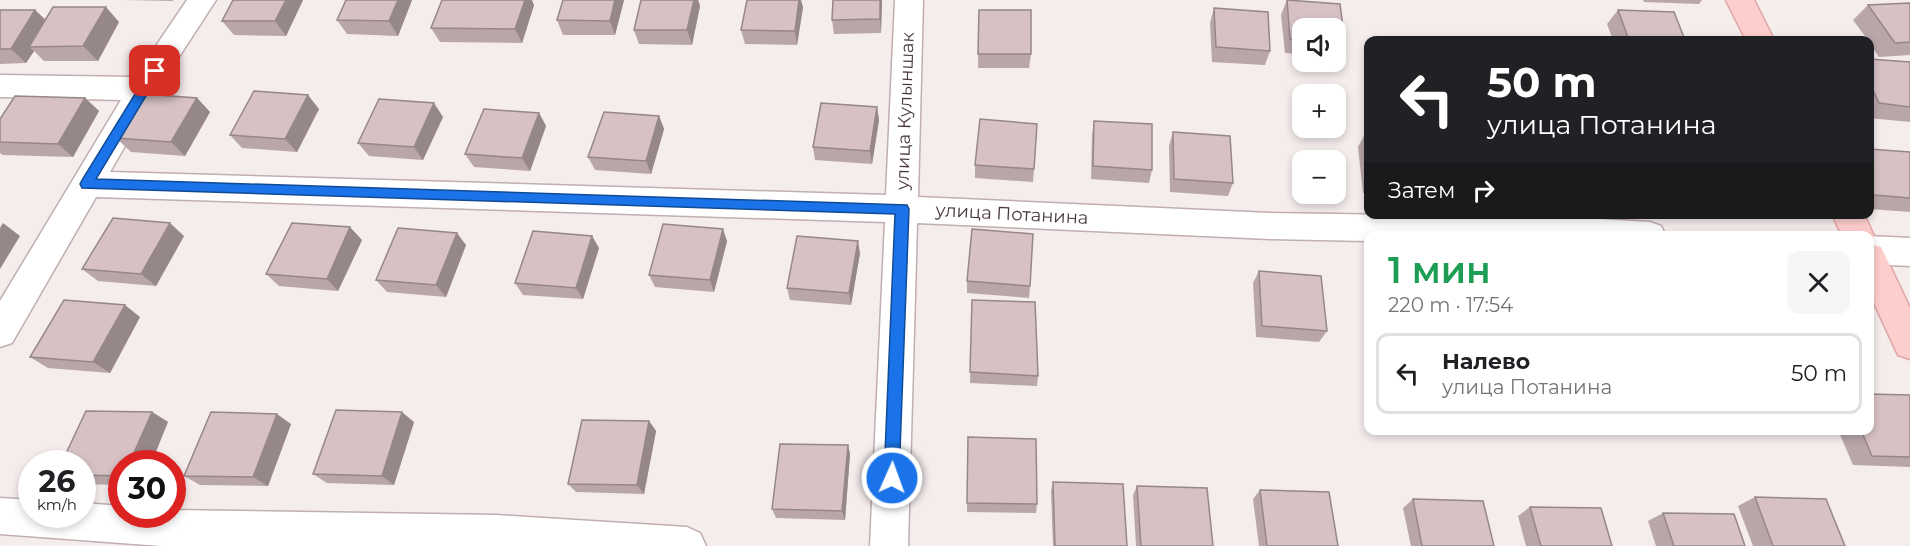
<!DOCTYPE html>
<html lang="ru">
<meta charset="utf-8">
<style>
:root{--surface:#fff;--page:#f6f6f6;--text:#202124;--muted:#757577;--line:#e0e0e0}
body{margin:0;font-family:Montserrat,sans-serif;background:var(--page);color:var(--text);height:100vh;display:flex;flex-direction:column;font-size:22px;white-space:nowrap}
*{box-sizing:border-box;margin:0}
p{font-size:20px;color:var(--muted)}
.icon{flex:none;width:33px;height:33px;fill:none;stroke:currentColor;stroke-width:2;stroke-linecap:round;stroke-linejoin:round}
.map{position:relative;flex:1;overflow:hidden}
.side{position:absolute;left:1364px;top:231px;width:510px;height:204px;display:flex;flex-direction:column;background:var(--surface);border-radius:12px;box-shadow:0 3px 9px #0003}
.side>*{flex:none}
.guide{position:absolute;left:1364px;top:36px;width:510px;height:183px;border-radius:12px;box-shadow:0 3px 9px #0003;background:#202124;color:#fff;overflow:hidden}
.controls{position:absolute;left:1292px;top:18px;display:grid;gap:12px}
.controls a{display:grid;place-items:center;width:54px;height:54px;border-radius:12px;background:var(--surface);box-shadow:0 3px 9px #0003;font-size:30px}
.speed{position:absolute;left:18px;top:450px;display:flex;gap:12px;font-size:30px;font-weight:700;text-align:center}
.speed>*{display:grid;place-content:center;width:78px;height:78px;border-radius:50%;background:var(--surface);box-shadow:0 3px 9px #0003;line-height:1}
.speed small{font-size:15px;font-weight:400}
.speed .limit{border:9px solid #d22;background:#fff;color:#111}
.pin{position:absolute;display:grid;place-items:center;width:51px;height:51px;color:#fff;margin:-26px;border-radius:12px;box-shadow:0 3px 9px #0006}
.me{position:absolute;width:66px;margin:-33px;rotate:2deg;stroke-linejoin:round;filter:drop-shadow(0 0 4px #0008)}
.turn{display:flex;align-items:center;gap:21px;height:126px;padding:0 24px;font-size:27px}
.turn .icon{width:78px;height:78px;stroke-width:2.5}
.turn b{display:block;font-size:42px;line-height:51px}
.then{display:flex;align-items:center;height:57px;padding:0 24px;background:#0003;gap:12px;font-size:22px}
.round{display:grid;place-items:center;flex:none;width:63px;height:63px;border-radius:12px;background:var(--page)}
.headline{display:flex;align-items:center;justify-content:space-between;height:102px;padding:0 24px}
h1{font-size:36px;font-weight:600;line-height:45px;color:#1e9e55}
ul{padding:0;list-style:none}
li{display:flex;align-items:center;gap:18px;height:81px;margin:0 12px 9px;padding:0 12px;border:3px solid var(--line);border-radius:12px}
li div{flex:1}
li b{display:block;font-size:22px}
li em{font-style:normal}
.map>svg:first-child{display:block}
</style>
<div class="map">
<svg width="1910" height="546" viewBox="0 0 1910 546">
<rect width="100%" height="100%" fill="#f5ecec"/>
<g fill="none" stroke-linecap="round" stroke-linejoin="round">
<g stroke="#c1aeb0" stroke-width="3">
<g id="street">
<path d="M187 0H216L153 97 110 172 886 195 895 0H923L918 197 1270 213 1582 218 1650 222 1661 226 1666 236H1368V241L1270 239 917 223 908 546H870L885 222 96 197 12 343 0 347V301L121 100 0 97V75L135 77Z"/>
<path d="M1869 236 1910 238V266L1869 264Z"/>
<path d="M0 498 32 500V514H82V503L122 506V514H172V510L496 515 687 527 700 533 706 546H161L0 534Z"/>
</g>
</g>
<g stroke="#e0a5a5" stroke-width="3">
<g id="secondary">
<path d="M1726 0H1754L1774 40H1746Z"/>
<path d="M1832 214H1864L1874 236 1870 244 1881 247 1910 308V359L1898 355 1869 292V236H1842Z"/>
</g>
</g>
<use href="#street" fill="#fff" fill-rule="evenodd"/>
<use href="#secondary" fill="#fececd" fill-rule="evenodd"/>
</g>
<g fill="#b9a6a9">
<path d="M125 0H173V1Z"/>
<path d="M303 0 286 36 234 35 222 21Z"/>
<path d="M412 0 398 36 347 34 337 20Z"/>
<path d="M563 0H624L615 35H563L557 20Z"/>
<path d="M641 0H698L700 6 692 45 639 44 634 30Z"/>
<path d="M882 0 881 33 834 34 832 20Z"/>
<path d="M1287 0 1340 4 1345 43 1339 57H1335V28H1302V54L1285 53 1281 15Z"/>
<path d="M1643 0H1702L1699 4 1644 2Z"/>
<path d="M1910 3V55L1879 57 1869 42V40H1868L1853 20 1868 5Z"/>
<path d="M534 5 522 43 440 42 431 28Z"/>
<path d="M803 7 797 45 745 44 741 30Z"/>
<path d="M1214 8 1270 51 1265 65 1212 62 1210 23Z"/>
<path d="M0 10H35L45 20 119 22 98 61H44L34 51 26 63 0 64Z"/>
<path d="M979 10 1031 54 1029 68H978Z"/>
<path d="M1618 10 1685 40H1613L1607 24Z"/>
<path d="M1869 59 1910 62V122L1869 118Z"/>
<path d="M85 98 99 111 73 157 3 155 0 153V119Z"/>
<path d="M197 98 210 112 185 156 131 152 116 138Z"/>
<path d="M877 107 879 120 872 164 815 160 813 147Z"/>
<path d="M319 109 297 152 242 148 230 135Z"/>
<path d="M539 113 546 126 530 171 474 167 465 154Z"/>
<path d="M659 116 664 129 651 174 595 170 588 157Z"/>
<path d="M443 117 423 160 369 156 358 143Z"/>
<path d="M1094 121 1152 170 1149 183 1091 179 1092 134Z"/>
<path d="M1173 132 1233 183 1228 196 1170 192 1169 146Z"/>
<path d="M1365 134H1368V193H1363L1358 147Z"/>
<path d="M1869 149 1910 152V212L1869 209Z"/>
<path d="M975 165 1034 169 1033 182 975 178Z"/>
<path d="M184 236 156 286 98 281 82 269Z"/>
<path d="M592 236 599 248 583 299 523 295 515 283Z"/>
<path d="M362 240 338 291 279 286 266 274Z"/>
<path d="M727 241 714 292 655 287 649 275Z"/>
<path d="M466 245 446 297 387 292 376 280Z"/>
<path d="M860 253 851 305 790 300 787 288Z"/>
<path d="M1259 271 1327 331 1319 342 1256 337 1253 283Z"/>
<path d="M967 281 1030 286 1029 298 967 293Z"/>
<path d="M972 300 1038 376 1037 386 970 383Z"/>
<path d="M1368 312V345L1365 317Z"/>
<path d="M140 317 110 373 48 368 30 357Z"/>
<path d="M1910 395V467L1853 465 1838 430H1869Z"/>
<path d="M152 412 168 422 122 464V485L82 484V464Z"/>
<path d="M649 421 656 431 644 494 576 492 568 484Z"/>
<path d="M414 422 394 485 327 483 313 474Z"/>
<path d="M291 424 268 486 200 485 184 476Z"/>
<path d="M968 437 1037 504 1036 513 967 512Z"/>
<path d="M848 445 850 454 845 520 776 518 772 509Z"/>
<path d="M1053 482 1127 546H1053L1051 491Z"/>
<path d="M1137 486 1213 546H1136L1133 495Z"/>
<path d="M1260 490 1338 546H1259L1253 499Z"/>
<path d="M1755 497 1845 546H1753L1738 506Z"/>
<path d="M1413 499 1494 546H1411L1403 508Z"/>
<path d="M1530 507 1612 546H1526L1518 516Z"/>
<path d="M1663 513 1745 546H1656L1648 521Z"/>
</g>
<g fill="#968789">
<path d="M286 0H303L286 36 275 21Z"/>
<path d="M398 0H412L398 36 389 21Z"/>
<path d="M525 0H532L534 5 522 43 515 29Z"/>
<path d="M615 0H624L615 35 610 21Z"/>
<path d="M694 0H698L700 6 692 45 687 30Z"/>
<path d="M799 0H801L803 7 797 45 795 31Z"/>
<path d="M880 0H882L881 33 880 19Z"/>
<path d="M106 7 119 22 98 61 83 46Z"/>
<path d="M35 10 50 24 29 47 34 51 26 63 11 49Z"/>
<path d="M308 95 319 109 297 152 285 139Z"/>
<path d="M85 98 99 111 73 157 58 144Z"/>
<path d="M197 98 210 112 185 156 171 142Z"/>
<path d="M434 103 443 117 423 160 414 147Z"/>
<path d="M877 107 879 120 872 164 870 151Z"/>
<path d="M539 113 546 126 530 171 522 158Z"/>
<path d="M659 116 664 129 651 174 646 161Z"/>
<path d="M3 223 20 236 0 269V228Z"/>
<path d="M170 223 184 236 156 286 141 274Z"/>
<path d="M350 227 362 240 338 291 327 279Z"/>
<path d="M723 229 727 241 714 292 710 280Z"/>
<path d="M457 233 466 245 446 297 436 285Z"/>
<path d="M592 236 599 248 583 299 576 288Z"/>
<path d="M858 241 860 253 851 305 849 293Z"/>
<path d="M125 305 140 317 110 373 93 362Z"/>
<path d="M152 412 168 422 151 464H129Z"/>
<path d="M402 412 414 422 394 485 382 476Z"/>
<path d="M277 414 291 424 268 486 253 477Z"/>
<path d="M649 421 656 431 644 494 637 485Z"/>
<path d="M848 445 850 454 845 520 842 511Z"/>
</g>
<g fill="#d7c1c4" stroke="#968789" stroke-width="1.5">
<path d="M233 0H286L275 21H222Z"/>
<path d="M346 0H398L389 21 337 20Z"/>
<path d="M442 0H525L515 29 431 28Z"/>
<path d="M563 0H615L610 21 557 20Z"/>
<path d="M641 0H694L687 30H634Z"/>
<path d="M747 0H799L795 31 741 30Z"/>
<path d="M833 0H880V19L832 20Z"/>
<path d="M1287 0 1340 4 1345 43 1335 42V28H1302V40L1290 39Z"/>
<path d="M1910 3V42L1895 43 1868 5Z"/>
<path d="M53 7H106L83 46 29 47Z"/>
<path d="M1214 8 1268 12 1270 51 1216 47Z"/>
<path d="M0 10H35L11 49H0Z"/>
<path d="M979 10H1031V54H978Z"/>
<path d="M1618 10 1674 12 1685 40H1629Z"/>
<path d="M1869 59 1910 62V107L1879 103 1869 81Z"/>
<path d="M254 91 308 95 285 139 230 135Z"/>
<path d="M144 94 197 98 171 142 116 138Z"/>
<path d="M15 96 85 98 58 144 0 142V119Z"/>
<path d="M379 99 434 103 414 147 358 143Z"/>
<path d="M821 103 877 107 870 151 813 147Z"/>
<path d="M484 109 539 113 522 158 465 154Z"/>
<path d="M604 112 659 116 646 161 588 157Z"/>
<path d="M980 119 1037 124 1034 169 975 165Z"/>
<path d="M1094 121 1152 124V170L1093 166Z"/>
<path d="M1173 132 1230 136 1233 183 1174 179Z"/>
<path d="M1365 134H1368V158Z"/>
<path d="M1869 149 1910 152V198L1874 195 1869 184Z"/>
<path d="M113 218 170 223 141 274 82 269Z"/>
<path d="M292 223 350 227 327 279 266 274Z"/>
<path d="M663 224 723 229 710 280 649 275Z"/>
<path d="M398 228 457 233 436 285 376 280Z"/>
<path d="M972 229 1033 234 1030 286 967 281Z"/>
<path d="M533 231 592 236 576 288 515 283Z"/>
<path d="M797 236 858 241 849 293 787 288Z"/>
<path d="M1259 271 1321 276 1327 331 1262 326Z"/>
<path d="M64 300 125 305 93 362 30 357Z"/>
<path d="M972 300 1035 302 1038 376 970 372Z"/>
<path d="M1869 394 1910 395V457L1872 456 1861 430H1869Z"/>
<path d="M336 410 402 412 382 476 313 474Z"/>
<path d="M86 411 152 412 129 464H122V476L82 475V464H61Z"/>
<path d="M211 412 277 414 253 477 184 476Z"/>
<path d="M582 420 649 421 637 485 568 484Z"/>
<path d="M968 437 1036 439 1037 504 967 503Z"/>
<path d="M780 444 848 445 842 511 772 509Z"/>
<path d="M1053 482 1123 484 1127 546H1055Z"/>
<path d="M1137 486 1207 488 1213 546H1141Z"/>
<path d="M1260 490 1329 492 1338 546H1267Z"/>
<path d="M1755 497 1826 499 1845 546H1773Z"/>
<path d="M1413 499 1483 501 1494 546H1422Z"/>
<path d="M1530 507 1601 508 1612 546H1541Z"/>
<path d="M1663 513 1734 514 1745 546H1674Z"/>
</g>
<path fill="#1a73e8" stroke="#114b97" stroke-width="1.5" d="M155 66 161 71 96 179 907 205 909 209 899 478 897 484 892 486 886 484 884 478 895 214 82 188 80 184 82 180 151 68Z"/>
<g text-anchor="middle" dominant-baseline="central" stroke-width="5" stroke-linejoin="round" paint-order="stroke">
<g font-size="18" fill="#4a393b" stroke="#fff">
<text transform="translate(905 111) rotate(-88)">улица Кулыншак</text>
<text transform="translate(1012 214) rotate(3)">улица Потанина</text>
</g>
</g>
</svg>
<div class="controls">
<a><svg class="icon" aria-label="sound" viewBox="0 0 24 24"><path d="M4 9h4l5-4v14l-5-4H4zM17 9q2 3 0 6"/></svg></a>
<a>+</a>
<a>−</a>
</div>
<div class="speed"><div>26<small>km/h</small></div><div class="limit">30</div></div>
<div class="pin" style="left:155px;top:71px;background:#d93025"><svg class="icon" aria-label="arrive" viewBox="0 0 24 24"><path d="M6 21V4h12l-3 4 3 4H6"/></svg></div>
<svg class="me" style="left:892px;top:478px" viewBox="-20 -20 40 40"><circle r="17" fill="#1a73e8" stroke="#fff" stroke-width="3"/><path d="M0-11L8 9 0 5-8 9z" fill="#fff"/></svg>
<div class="guide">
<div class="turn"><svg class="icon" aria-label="left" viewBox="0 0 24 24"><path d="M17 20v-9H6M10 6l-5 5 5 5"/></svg><div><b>50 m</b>улица Потанина</div></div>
<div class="then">Затем<svg class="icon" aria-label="right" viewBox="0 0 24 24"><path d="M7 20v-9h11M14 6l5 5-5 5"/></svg></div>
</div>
<section class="side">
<div class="headline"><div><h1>1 мин</h1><p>220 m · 17:54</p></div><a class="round"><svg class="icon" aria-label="close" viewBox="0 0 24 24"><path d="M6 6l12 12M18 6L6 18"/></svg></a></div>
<ul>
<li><svg class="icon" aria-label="left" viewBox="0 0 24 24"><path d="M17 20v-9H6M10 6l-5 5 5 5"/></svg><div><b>Налево</b><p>улица Потанина</p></div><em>50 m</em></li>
</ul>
</section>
</div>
